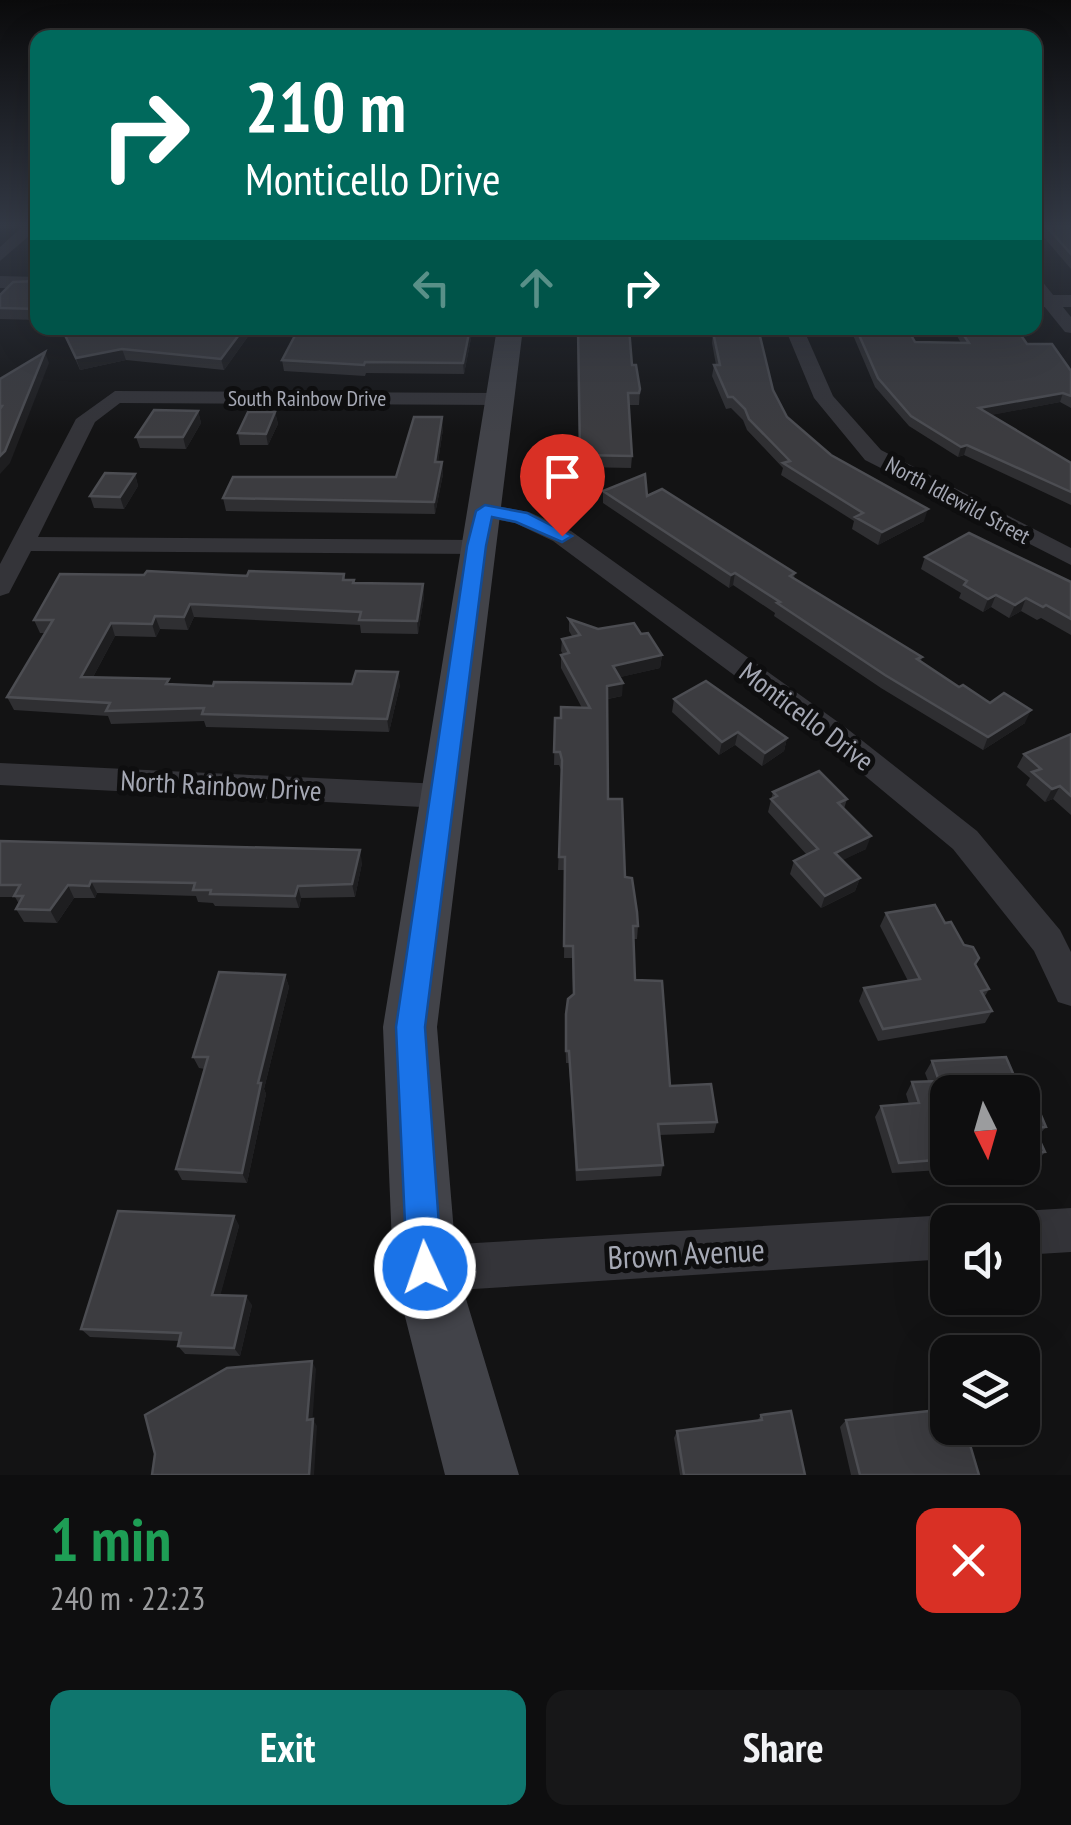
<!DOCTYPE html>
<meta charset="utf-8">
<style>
:root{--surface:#0e0e0f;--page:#171718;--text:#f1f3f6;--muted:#9b9c9e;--line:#2e2e2f;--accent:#0f766e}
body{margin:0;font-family:"PT Sans Narrow",sans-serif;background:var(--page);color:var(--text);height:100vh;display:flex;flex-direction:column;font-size:38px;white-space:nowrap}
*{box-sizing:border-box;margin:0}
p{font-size:32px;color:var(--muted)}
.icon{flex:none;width:55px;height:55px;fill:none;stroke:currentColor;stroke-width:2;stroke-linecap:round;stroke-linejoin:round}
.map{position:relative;height:1475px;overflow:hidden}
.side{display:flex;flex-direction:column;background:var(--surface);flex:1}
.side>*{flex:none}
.hud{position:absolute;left:30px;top:30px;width:1012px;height:305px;border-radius:20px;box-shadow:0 10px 40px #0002,0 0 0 2px var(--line);background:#00695c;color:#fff;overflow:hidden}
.needle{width:65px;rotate:175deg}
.buttons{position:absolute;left:930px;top:1075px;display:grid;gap:20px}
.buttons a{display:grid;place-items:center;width:110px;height:110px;border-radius:20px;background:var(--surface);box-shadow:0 10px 40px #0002,0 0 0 2px var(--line);font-size:50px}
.pin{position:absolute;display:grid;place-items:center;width:85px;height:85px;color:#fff;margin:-102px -42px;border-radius:50% 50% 50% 0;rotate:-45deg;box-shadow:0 0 10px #0007}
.pin .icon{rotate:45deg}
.me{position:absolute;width:110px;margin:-55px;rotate:357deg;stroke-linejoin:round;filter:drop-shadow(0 0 8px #0008)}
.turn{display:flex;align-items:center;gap:35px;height:210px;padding:0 50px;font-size:45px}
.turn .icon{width:130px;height:130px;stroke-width:2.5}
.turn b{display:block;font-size:70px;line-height:85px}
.lanes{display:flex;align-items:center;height:95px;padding:0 50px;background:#0003;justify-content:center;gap:50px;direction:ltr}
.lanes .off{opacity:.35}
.round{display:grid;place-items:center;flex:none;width:105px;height:105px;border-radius:20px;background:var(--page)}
.summary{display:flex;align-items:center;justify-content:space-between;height:170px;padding:0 50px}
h1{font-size:60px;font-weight:800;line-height:75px;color:#1e9e55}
.cta{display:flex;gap:20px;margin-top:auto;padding:20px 50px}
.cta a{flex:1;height:115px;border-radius:20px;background:var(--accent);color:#fff;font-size:40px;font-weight:800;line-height:115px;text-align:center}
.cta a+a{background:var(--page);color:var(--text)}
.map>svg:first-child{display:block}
</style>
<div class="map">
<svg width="1071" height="1475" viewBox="0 0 1071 1475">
<rect width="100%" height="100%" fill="#131314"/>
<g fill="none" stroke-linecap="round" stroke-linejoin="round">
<g fill="#343439" fill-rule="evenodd">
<path d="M22 227 38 228 0 261V247Z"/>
<path d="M1035 279 1041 280 1071 317V333L1065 332 1035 295Z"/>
<path d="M785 328H803L833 396 881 450 1071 548V565L865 460 814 398Z"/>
<path d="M115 391 500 393 510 399 500 405 120 403 95 422 38 537 476 540 488 547 476 554 31 551 9 593 0 596V564L76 419Z"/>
<path d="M485 504 529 512 571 531 845 727 977 831 1060 930 1071 952V1006L1058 1002 1034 951 953 849 823 741 553 541 515 523 477 516 473 511 477 506Z"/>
<path d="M0 763 441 784 452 788 457 796 452 804 441 808 0 785Z"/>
<path d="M1071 1208V1252L1022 1255V1222H1004L1006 1217 1022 1211Z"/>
<path d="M948 1215 964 1222H948V1259L425 1292 409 1285 402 1269 409 1253 425 1246Z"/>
</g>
<g fill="#343439" fill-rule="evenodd">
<path d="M0 276 38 277V289L0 288Z"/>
<rect x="1035" y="295" width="36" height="12"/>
</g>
<path fill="#424349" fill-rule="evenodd" d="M497 328H523L437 1027 457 1269 519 1475H445L393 1269 383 1027Z"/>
</g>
<g fill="#2f2f32">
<path d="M1035 227H1071V269Z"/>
<path d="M38 277V320L0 319V295L37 281Z"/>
<path d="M69 328H254L224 370 126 360 80 370 64 333Z"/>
<path d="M299 328H473L464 374 366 373 365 376 284 371 282 360Z"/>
<path d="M578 328 632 365 640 389 639 405H629L632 456 631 468 580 467Z"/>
<path d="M718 328H758L773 390 787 417 831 455 924 521 878 545 852 529 854 521 781 475 783 468 747 430 743 420 731 408 726 409 712 376 714 365H716L712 343 713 332H719Z"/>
<path d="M850 328H907L915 342 961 343 957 336 959 328 1027 344 1071 371V408L1060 402 990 415 1071 463V505L964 455 958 457 909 426 875 387Z"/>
<path d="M198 411 201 423 186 449 140 448 136 437Z"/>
<path d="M275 412 278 424 268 445H240L238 433Z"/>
<path d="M443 429 438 462H442L443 474 435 514 226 511 223 498 396 477Z"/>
<path d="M135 474 138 486 124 509 94 508 90 496Z"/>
<path d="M603 491 647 496 795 573 794 578 922 657 921 661 959 687 990 703 1025 723 983 750 881 688 774 616 775 613 733 585 729 588 603 503Z"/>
<path d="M925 557 1071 582V635L1041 618 1037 620 1021 611 1009 618 991 607 983 612 959 598 961 593 921 569Z"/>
<path d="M344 574 345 580H354L355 583 423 584 424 597 418 634 361 633 360 625 194 617 188 630 160 629 156 637 115 636 93 677 171 685 213 686 400 685 389 732 206 727 204 721 111 724 108 716 14 710 7 697 46 633H40L34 620 144 575Z"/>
<path d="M569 619 598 629 641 634 662 655 660 668 620 677 622 696 608 699V799L625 877 638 926 637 939H634L635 980 670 1086 717 1122 714 1133 659 1135 663 1165 661 1176 576 1181 569 1063H566L565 1026 573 995 572 958H564L565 870H558L562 772 559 765H554L555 718H561L582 708 561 668V655L563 654 561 651 562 639 572 636 569 631Z"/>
<path d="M674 699 787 738 784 751 762 766 735 745 719 755 672 712Z"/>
<path d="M1071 734V815L1053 799 1045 802 1026 785 1030 778 1017 767 1024 754Z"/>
<path d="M773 792 847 799 844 809 866 849 842 860 860 878 855 891 821 908 790 874 794 861 807 855 768 812Z"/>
<path d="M0 841 362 863 355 897 301 898 299 908 215 906 213 903 198 902 196 896 97 893 95 898H74L57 923 24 922 16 909 19 904 15 897H0Z"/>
<path d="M886 913 945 923 975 965 989 989 985 996 992 1011 985 1023 878 1041 859 1001 864 988 908 981 880 926Z"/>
<path d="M285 975 289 987 264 1089 266 1094 247 1183 182 1180 176 1169 205 1069 199 1068 193 1057Z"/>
<path d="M932 1061 948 1092V1168H973L892 1173 875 1117 881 1106 909 1104 906 1094 912 1082 928 1081 925 1073Z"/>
<path d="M1022 1095 1046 1127 1038 1136 1045 1152 1036 1163 1022 1164Z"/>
<path d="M234 1216 239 1226 220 1295 252 1305 240 1356 185 1354 178 1346 179 1341 90 1337 81 1329Z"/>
<path d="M761 1415 805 1475H680L674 1438 677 1431 757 1421Z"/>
<path d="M846 1420 979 1475H851L840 1427Z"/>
</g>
<g fill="#1e1e20">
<path d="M244 328H254L224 370 221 359Z"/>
<path d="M470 328H473L464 374 463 363Z"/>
<path d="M122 349 126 360 80 370 76 358Z"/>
<path d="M45 352 49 363 10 463 0 474V456Z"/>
<path d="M1063 393 1060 402 976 418 979 408Z"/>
<path d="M198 411 201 423 186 449 183 437Z"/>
<path d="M275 412 278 424 268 445 266 434Z"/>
<path d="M442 417 443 429 436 474 435 462Z"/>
<path d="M967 445 964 455 958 457 961 447Z"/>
<path d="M442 462 443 474 435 514 434 502Z"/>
<path d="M135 474 138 486 124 509 120 497Z"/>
<path d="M928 509 924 521 878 545 882 532Z"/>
<path d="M735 573 733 585 729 588 731 575Z"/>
<path d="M423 584 424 597 418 634 417 621Z"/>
<path d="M996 595 991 607 983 612 988 599Z"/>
<path d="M1026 598 1021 611 1009 618 1015 605Z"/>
<path d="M190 604 194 617 188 630 184 617Z"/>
<path d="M155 616 160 629 156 637 152 624Z"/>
<path d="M111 623 115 636 86 690 81 677Z"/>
<path d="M662 655 660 668 612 679 613 666Z"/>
<path d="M398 672 400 685 389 732 387 719Z"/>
<path d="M623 683 622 696 607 699V686Z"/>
<path d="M1031 710 1025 723 983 750 988 737Z"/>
<path d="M738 732 735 745 719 755 722 742Z"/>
<path d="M787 738 784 751 762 766 765 753Z"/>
<path d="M1060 786 1053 799 1045 802 1052 789Z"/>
<path d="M871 836 866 849 831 866 835 853Z"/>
<path d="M360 850 362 863 355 897 352 884Z"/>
<path d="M860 878 855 891 821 908 825 896Z"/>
<path d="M91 881 97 893 95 898 89 886Z"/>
<path d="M68 885 74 898 57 923 50 910Z"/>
<path d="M298 886 301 898 299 908 295 896Z"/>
<path d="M285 975 289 987 264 1089 266 1094 247 1183 242 1173 258 1083Z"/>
<path d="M234 1216 239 1226 218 1304 212 1295Z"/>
<path d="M246 1296 252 1305 240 1356 234 1348Z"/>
<path d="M312 1361 316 1369 312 1427 307 1420Z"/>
<path d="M313 1419 317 1426 314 1475H309Z"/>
</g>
<g fill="#3c3c40" stroke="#4c4d52" stroke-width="2.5">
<path d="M1047 227H1071V254Z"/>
<path d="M38 277V309L0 308V295L13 282 37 281Z"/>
<path d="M69 328H244L221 359 122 349 76 358 64 333Z"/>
<path d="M299 328H470L463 363 365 362 364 365 282 360Z"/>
<path d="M578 328H629L632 365H636L640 389 639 393H628L632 456 580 455Z"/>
<path d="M721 328H758L773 390 787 417 831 455 928 509 882 532 855 517 863 513 783 463 790 461 749 419 745 409 733 397H728L714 365H720L713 332H722Z"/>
<path d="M856 328H907L915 342 969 343 959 328H1016L1027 344H1052L1071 371V396L1063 393 979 408 1071 463V492L967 445 961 447 911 416 878 378Z"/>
<path d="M45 352 5 451 0 456V409L2 406H0V379Z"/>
<path d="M154 410 198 411 183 437H136Z"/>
<path d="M248 412H275L266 434 238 433Z"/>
<path d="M414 417H442L435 462H442L434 502 223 498 233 477H396Z"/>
<path d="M105 473 135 474 120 497 90 496Z"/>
<path d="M645 474 647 496 662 489 795 573 790 576 922 657 917 659 959 687 963 685 990 703 1004 693 1031 710 988 737 885 675 777 603 780 602 735 573 731 575 603 491Z"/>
<path d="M969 533 1071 582V619L1046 605 1043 607 1026 598 1015 605 996 595 988 599 964 585 967 581 925 557Z"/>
<path d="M147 571 247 576 249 571 344 574 343 580H354L353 583 423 584 417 621 359 620 361 612 190 604 184 617 155 616 152 624 111 623 81 677 169 679 166 684 213 686 214 682 352 684 356 671 398 672 387 719 202 714 204 708 106 711 110 703 7 697 53 620H34L60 574 144 575Z"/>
<path d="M569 619 598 629 634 623 641 634 648 633 662 655 613 666 623 683 607 686 608 799H622L625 877 632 878 637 912 638 926H633L635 980 662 981 670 1086 711 1084 717 1122 658 1124 663 1165 577 1170 569 1051H566V1014L568 999 574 994 573 946H564L565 857H559L562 760 560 752H554L555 718H561V707L590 708 561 655 569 653 562 639 580 635Z"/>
<path d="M706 681 787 738 765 753 738 732 722 742 674 699Z"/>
<path d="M1071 734V796L1060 786 1052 789 1032 772 1041 769 1024 754Z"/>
<path d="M819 771 847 799 838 803 871 836 835 853 860 878 825 896 794 861 818 849 771 799 777 796 773 792Z"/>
<path d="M0 841 360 850 352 884 298 886 295 896 210 894 211 890H193L195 883 91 881 89 886 68 885 50 910 16 909 23 896H14L20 885H0Z"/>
<path d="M935 905 945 923 951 922 964 945 973 947 979 958 975 964 989 989 981 991 992 1011 883 1029 864 988 920 979 886 913Z"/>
<path d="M219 972 285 975 258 1083H261L242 1173 176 1169 208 1057H193Z"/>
<path d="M1006 1057 1021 1092H948V1159L899 1163 881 1106 919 1103 912 1082 939 1081 932 1061Z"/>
<path d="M1032 1094 1046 1127 1034 1128 1045 1152 1022 1154V1095Z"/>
<path d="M118 1211 234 1216 212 1295 246 1296 234 1348 178 1346 181 1333 81 1329Z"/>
<path d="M312 1361 307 1420 313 1419 309 1475H152L155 1454 145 1415 227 1368Z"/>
<path d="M948 1409V1428H965L979 1475H860L846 1420Z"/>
<path d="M791 1411 805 1475H684L677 1431 762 1420 761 1415Z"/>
</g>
<linearGradient id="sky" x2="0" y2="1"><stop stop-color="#0a0a0b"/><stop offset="0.52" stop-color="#333945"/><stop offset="1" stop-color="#333945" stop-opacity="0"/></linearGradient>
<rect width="1071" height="434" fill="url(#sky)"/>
<path fill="#1a73e8" stroke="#114b97" stroke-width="2.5" d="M485 505 527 513 572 536 562 542 516 522 492 517 486 546 425 1027 442 1268 437 1281 425 1286 413 1281 407 1268 396 1027 467 546 476 511Z"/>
<g text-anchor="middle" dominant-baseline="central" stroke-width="10" stroke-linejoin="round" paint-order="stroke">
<g font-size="22" fill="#a5a8b4" stroke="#0e0e0f">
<text x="307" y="398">South Rainbow Drive</text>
<text transform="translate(958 500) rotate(28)">North Idlewild Street</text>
</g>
<g font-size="28" fill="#a5a8b4" stroke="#0e0e0f">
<text transform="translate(807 716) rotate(37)">Monticello Drive</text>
<text transform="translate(221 785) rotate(3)">North Rainbow Drive</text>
</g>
<g font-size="32" fill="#a5a8b4" stroke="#0e0e0f">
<text transform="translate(686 1253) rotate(-3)">Brown Avenue</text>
</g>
</g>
</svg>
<div class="buttons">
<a><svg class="needle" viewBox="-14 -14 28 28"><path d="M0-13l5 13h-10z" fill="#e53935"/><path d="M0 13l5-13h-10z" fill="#9b9c9e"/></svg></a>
<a><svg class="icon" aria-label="sound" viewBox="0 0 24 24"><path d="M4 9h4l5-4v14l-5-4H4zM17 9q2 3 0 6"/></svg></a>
<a><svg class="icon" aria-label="layers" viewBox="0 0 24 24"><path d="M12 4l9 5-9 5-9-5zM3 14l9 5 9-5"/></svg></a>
</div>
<div class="pin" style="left:562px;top:536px;background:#d93025"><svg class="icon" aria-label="arrive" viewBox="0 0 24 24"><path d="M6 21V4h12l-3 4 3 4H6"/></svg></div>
<svg class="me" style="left:425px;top:1268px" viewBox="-20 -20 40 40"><circle r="17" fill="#1a73e8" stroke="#fff" stroke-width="3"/><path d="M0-11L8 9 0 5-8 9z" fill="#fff"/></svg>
<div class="hud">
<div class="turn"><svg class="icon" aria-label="right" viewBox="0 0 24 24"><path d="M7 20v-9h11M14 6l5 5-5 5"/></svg><div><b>210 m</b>Monticello Drive</div></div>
<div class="lanes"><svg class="icon off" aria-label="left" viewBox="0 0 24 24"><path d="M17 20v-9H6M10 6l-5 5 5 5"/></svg><svg class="icon off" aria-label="ahead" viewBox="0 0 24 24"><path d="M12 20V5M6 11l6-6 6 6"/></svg><svg class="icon" aria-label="right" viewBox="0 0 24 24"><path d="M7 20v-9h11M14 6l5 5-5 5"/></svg></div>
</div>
</div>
<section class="side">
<div class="summary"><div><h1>1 min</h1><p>240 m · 22:23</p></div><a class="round" style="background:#d93025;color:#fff"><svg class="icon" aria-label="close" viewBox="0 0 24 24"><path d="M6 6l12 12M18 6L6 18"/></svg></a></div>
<div class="cta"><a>Exit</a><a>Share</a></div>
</section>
